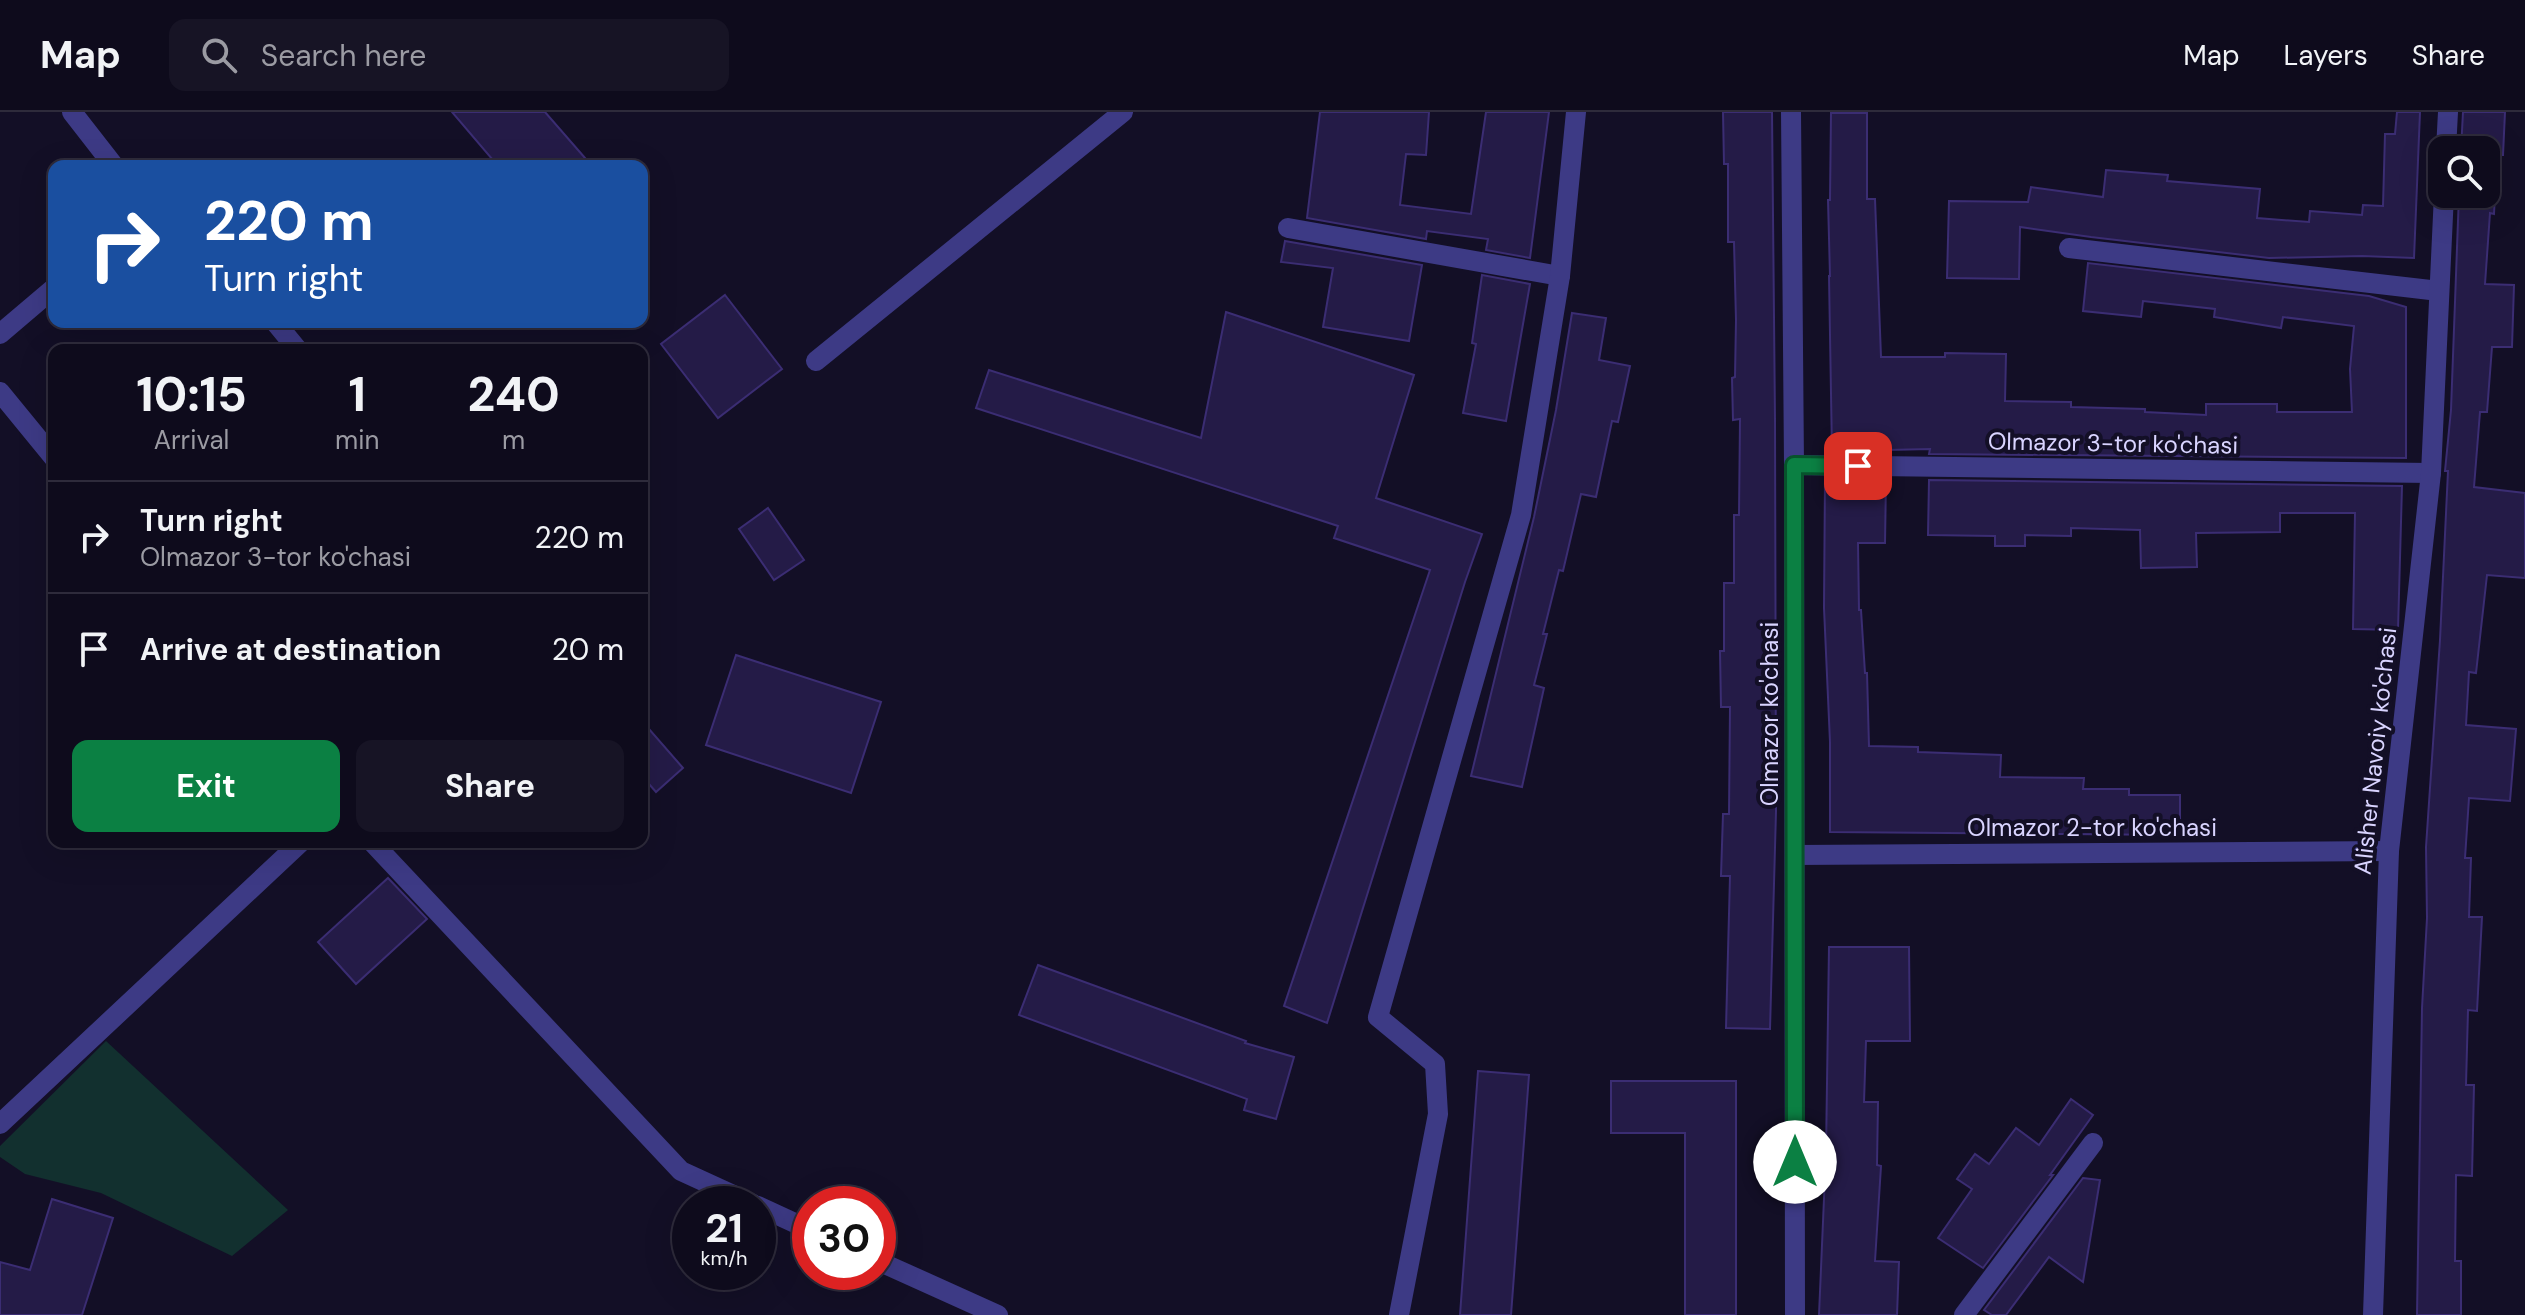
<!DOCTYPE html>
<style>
:root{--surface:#0e0b1c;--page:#171425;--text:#f1f3f6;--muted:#9b9ba3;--line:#2e2b3b;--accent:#0b8043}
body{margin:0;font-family:"DM Sans",sans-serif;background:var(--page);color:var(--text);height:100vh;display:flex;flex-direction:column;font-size:30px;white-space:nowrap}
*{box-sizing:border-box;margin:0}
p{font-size:26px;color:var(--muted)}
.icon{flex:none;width:44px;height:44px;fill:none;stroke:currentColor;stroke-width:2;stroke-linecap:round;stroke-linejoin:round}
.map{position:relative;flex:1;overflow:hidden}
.drawer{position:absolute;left:48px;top:232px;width:600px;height:504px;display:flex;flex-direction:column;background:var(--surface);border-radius:16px;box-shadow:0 8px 32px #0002,0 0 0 2px var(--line)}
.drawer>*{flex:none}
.banner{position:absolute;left:48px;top:48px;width:600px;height:168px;border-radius:16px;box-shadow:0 8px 32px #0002,0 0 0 2px var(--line);background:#1a4fa0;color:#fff;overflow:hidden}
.buttons{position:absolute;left:2428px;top:24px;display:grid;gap:16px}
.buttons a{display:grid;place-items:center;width:72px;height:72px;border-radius:16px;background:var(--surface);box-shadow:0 8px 32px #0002,0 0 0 2px var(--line);font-size:40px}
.speed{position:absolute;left:672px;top:1074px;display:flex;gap:16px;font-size:40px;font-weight:700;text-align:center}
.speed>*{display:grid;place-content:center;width:104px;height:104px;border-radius:50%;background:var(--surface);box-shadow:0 8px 32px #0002,0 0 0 2px var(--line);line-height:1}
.speed small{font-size:20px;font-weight:400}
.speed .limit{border:12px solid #d22;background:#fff;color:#111}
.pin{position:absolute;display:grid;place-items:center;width:68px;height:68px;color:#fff;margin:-34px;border-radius:16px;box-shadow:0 4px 12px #0006}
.me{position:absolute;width:88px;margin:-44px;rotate:0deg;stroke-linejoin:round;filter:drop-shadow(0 0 6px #0008)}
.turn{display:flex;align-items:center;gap:28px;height:168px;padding:0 24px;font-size:36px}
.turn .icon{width:104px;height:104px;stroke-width:2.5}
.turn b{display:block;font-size:56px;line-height:68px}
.eta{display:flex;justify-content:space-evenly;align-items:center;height:136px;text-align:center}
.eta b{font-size:48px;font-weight:700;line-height:56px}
.button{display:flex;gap:16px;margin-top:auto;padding:16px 24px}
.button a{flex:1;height:92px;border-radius:16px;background:var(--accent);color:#fff;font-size:32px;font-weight:700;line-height:92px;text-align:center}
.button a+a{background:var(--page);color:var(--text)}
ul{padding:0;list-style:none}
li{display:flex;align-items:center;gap:24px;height:112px;padding:0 24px;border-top:2px solid var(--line)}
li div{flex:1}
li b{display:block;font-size:30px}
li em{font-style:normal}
header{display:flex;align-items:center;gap:48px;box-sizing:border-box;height:112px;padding:0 40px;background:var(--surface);border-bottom:2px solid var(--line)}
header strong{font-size:38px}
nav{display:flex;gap:44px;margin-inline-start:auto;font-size:28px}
.search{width:560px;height:72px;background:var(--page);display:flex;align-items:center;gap:20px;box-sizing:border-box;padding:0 28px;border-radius:16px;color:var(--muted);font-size:30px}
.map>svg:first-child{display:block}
</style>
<header>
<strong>Map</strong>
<div class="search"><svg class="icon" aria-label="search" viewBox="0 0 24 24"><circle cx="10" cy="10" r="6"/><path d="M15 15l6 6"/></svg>Search here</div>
<nav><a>Map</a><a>Layers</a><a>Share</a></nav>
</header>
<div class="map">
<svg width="2525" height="1203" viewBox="0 0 2525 1203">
<rect width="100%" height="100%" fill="#130f26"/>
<path fill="#12302f" d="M106 929 288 1098 232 1144 101 1081 25 1062 0 1045V1034Z"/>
<g fill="#241b47" stroke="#3b2d73" stroke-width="2">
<path d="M452 0H545L585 46 576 54H498Z"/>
<path d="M1320 0H1429L1426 43 1406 42 1400 93 1471 102 1486 0H1549L1530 146 1486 138 1488 127 1427 119 1426 127 1307 106Z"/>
<path d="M1723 0H1772L1775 308 1776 699 1770 917 1726 916 1730 764H1721L1723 702H1729L1730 595H1721L1720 539H1724V471H1734V403H1739L1740 307 1733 308 1732 266 1735 265 1736 208 1734 130H1728V52H1724Z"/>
<path d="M2397 0H2420L2414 146 2362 144 2269 146 2091 125 2020 115 2019 167 1947 166 1949 89 2028 90 2031 75 2103 85 2106 58 2168 63 2167 69 2260 77 2257 106 2309 110 2310 99 2362 103 2363 93 2383 94 2385 22H2395Z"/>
<path d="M2463 0H2505L2503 43H2486V38H2461Z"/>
<path d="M1831 1H1867V87H1875L1881 245H1945V241L2006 242 2005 289 2071 290V295L2145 297V300L2206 303V292H2277V300H2352L2350 257 2354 214 2283 205 2281 216 2214 205 2215 197 2143 189 2141 205 2083 199 2088 151 2369 184 2406 195V346L1929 342 1930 337 1887 338V341L1832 340 1829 164H1830L1828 88H1830Z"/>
<path d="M2459 82H2495L2494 102 2490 101 2485 172 2514 173 2512 235H2492L2487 300H2480L2474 375 2525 381V466L2487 463 2476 561 2469 560 2466 613 2516 617 2510 689 2469 686 2465 746H2471L2469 805H2482L2477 899 2468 898 2466 973H2474L2472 1064 2456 1063 2455 1149H2461V1203H2417L2422 896 2427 806 2426 735 2440 528 2448 359H2445L2451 298Z"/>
<path d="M1285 129 1422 153 1409 229 1323 215 1333 156 1281 150Z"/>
<path d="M1482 163 1530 172 1506 309 1463 301 1476 232 1472 231Z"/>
<path d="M725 183 782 257 718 306 661 232Z"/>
<path d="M1226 200 1414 263 1376 386 1482 422 1465 470 1327 911 1284 894 1430 458 1334 426 1338 414 976 296 989 258 1201 326Z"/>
<path d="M1572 201 1606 206 1599 248 1630 254 1618 310 1612 309 1596 385 1581 382 1563 459 1559 458 1543 522H1547L1534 573 1544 576 1522 675 1471 664 1534 405 1556 298Z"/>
<path d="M1825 366 1886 367 1885 431H1858L1859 498H1861L1865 561H1867L1869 634 1918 635V640L2001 643 2000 665 2084 666 2083 677H2129V683H2180V723L1830 720V630L1824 496Z"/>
<path d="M1929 368 2402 374 2398 518 2353 517 2355 401H2280V420L2196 421 2197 455 2141 456 2140 418 2071 416V424L2025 423V434H1995V424L1928 423Z"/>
<path d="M768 396 804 448 774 468 739 417Z"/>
<path d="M736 543 881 590 851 681 706 633Z"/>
<path d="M642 609 683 656 656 680 642 664Z"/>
<path d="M388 766 427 807 356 872 318 830Z"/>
<path d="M1829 835H1909L1910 929H1866L1864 990H1878L1877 1053 1881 1054 1875 1149 1899 1150 1897 1203H1819L1826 1040Z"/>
<path d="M1038 853 1246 929 1245 931 1294 945 1276 1007 1244 998 1247 987 1019 903Z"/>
<path d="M1478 959 1529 963 1511 1203H1460Z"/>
<path d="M1611 969H1736V1203H1685V1021H1611Z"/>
<path d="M2071 987 2093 1003 2050 1063H2053L1983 1156 1938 1126 1972 1077 1957 1067 1975 1042 1989 1052 2016 1016 2039 1033Z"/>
<path d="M2083 1066 2100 1068 2083 1170 2049 1145 2006 1203H1992L1984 1198Z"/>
<path d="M52 1087 113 1106 82 1203H0V1150L30 1158Z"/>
</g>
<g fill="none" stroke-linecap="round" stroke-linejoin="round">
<g stroke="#3d3a85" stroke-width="20">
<path d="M72 0 114 54"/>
<path d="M1791 0 1794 353 1795 1203"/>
<path d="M2446 38 2448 0"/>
<path d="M1288 116 1560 164"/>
<path d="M2069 136 2439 179"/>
<path d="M275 210 298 238"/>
<path d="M0 222 54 176"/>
<path d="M816 249 1123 0"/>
<path d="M0 280 54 346"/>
<path d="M1794 353 2431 361"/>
<path d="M372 730 681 1059 753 1092"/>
<path d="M1795 743 2389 739"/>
<path d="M0 1012 301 730"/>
<path d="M758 1094 810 1118"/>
<path d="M878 1149 998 1203"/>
<path d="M1399 1203 1438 1002 1435 952 1378 905 1521 403 1560 164 1576 0"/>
<path d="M1964 1203 2093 1031"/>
<path d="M2373 1203 2389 739 2431 361 2444 82"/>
</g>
</g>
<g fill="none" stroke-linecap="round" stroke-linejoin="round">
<g stroke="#07532c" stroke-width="20">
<path id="route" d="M1795 1050 1794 353 1858 354"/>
</g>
<use href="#route" stroke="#0b8043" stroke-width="14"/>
</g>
<g text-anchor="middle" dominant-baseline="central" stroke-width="8" stroke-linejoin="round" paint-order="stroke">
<g font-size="24" fill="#d9d4ff" stroke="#130f26">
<text transform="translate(2113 331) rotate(1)">Olmazor 3-tor ko'chasi</text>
<text transform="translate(1769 602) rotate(-90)">Olmazor ko'chasi</text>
<text transform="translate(2375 639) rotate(-84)">Alisher Navoiy ko'chasi</text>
<text x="2092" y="715">Olmazor 2-tor ko'chasi</text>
</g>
</g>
</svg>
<div class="buttons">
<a><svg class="icon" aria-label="search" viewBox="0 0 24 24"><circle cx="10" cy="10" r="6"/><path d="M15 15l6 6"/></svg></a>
</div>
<div class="speed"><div>21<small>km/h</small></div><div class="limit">30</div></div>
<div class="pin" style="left:1858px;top:354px;background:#d93025"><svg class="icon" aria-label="arrive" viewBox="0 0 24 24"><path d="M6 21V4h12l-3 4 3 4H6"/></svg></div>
<svg class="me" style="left:1795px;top:1050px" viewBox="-20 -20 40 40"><circle r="19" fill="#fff"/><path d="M0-13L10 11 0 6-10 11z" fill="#0b8043"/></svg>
<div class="banner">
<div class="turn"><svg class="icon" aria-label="right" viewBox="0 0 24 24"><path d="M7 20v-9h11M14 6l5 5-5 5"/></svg><div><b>220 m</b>Turn right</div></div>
</div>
<section class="drawer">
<div class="eta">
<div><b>10:15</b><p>Arrival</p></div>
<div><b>1</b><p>min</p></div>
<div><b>240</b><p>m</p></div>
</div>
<ul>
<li><svg class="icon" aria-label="right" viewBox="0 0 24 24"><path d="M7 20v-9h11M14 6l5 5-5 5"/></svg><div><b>Turn right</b><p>Olmazor 3-tor ko'chasi</p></div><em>220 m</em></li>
<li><svg class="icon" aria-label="arrive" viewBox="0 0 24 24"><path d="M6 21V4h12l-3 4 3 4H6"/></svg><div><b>Arrive at destination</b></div><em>20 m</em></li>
</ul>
<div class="button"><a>Exit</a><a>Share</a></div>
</section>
</div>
